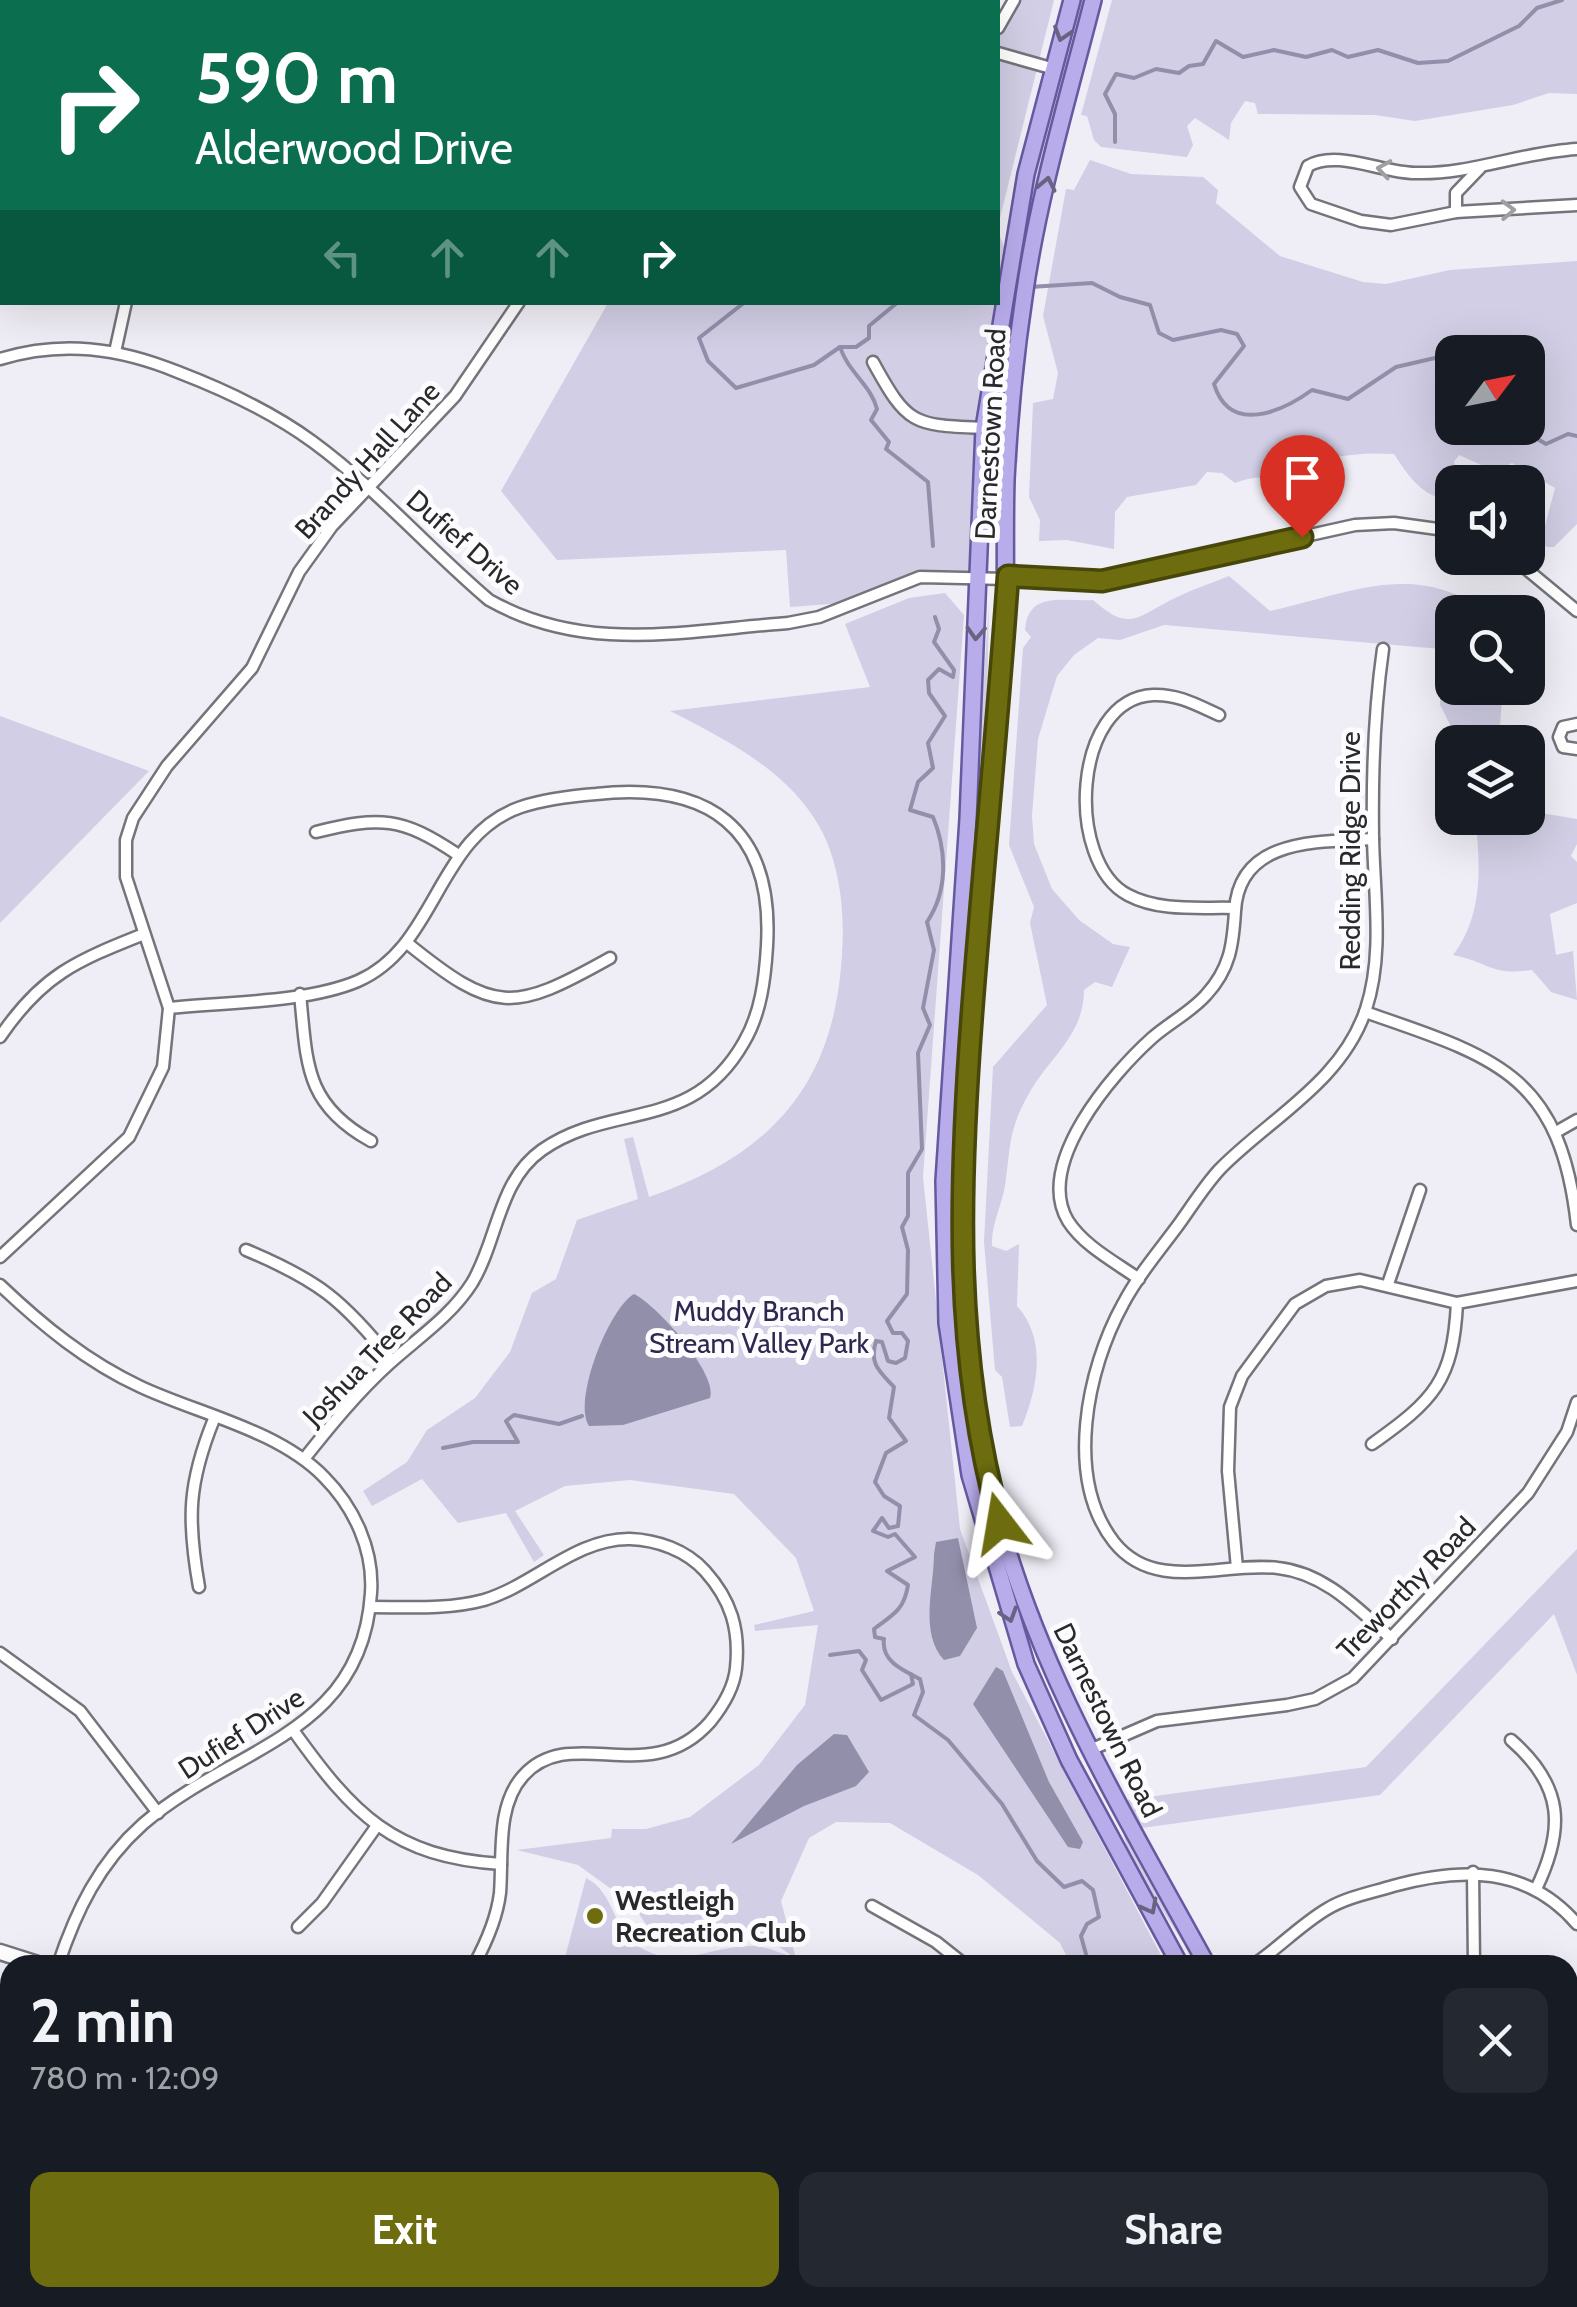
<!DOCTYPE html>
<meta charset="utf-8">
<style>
:root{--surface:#171b24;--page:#242831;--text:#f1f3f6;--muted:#9ea1a6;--accent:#6d6d0f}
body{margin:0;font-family:Cabin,sans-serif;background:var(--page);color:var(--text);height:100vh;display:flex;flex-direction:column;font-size:38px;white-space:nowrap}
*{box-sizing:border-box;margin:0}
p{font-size:32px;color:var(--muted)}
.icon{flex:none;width:55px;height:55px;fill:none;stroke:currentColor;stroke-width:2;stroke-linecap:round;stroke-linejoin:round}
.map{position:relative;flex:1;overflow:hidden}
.details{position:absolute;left:0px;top:1955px;width:1578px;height:352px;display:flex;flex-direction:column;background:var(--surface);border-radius:30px 30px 0 0;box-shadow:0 10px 40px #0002}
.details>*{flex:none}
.top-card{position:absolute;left:0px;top:0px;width:1000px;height:305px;box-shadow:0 10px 40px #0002;background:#0b6e4f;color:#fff;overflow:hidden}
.needle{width:65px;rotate:58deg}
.fabs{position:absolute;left:1435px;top:335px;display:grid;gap:20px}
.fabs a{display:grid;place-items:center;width:110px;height:110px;border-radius:20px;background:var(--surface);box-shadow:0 10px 40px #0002;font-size:50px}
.pin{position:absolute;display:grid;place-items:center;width:85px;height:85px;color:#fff;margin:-102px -42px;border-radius:50% 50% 50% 0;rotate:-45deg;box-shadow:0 0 10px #0007}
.pin .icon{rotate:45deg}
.me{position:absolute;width:110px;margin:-55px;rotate:346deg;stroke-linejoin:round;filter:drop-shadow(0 0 8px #0008)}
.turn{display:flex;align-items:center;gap:35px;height:210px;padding:0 30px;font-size:45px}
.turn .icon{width:130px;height:130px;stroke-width:2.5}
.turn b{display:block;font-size:70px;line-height:85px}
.lanes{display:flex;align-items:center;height:95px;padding:0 30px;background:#0003;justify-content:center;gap:50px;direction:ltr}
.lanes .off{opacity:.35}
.round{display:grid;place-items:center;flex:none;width:105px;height:105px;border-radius:20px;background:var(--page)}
.head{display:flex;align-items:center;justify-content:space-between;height:170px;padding:0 30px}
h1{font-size:60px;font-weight:700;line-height:75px}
.action{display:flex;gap:20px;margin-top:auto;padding:20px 30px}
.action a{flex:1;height:115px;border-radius:20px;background:var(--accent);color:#fff;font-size:40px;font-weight:700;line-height:115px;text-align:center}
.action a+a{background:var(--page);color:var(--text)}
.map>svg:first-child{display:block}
</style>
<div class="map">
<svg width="1577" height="2307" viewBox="0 0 1577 2307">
<rect width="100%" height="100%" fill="#efeef6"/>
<g fill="#d1cee5" fill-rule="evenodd">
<path d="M495 0H924L498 2Z"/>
<path d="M1018 0H1054L998 226V35Z"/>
<path d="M1079 0H1083L1079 30 1038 214 1001 442C1006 292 1041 144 1079 0Z"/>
<path d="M1112 0H1577V94L1549 93 1513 105 1415 121 1375 115 1258 114 1255 103 1245 101 1231 123 1229 140 1195 118 1187 126 1193 145 1187 157 1101 147 1094 140 1087 116 1081 115Z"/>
<path d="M1090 160 1131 174 1203 177 1218 190 1216 203 1280 256 1363 282 1386 284 1450 270 1577 261V524L1554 547H1547L1541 541 1555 488 1512 463 1495 471 1459 455 1454 462 1462 482H1452V498C1425 502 1407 474 1394 454 1351 451 1319 459 1279 474 1265 479 1254 475 1235 483L1222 473 1207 472 1196 485 1127 497 1115 512 1114 549 1067 540 1039 541 1040 520 1029 497 1033 403 1053 399 1058 373 1043 316 1066 189 1074 190ZM1452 352H1528V428H1452Z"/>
<path d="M998 231 1010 263 984 428 979 576H937L856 602 790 607 786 550 557 560 501 491 608 303 998 302Z"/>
<path d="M1229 576 1270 611C1351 593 1414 560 1487 612H1452V688H1517L1502 697 1500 727 1492 742H1459L1440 705 1441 649 1164 625 1120 640 1098 638 1074 655 1057 676 1038 739 1032 816 1034 844 1052 889 1079 920 1113 944 1130 947 1112 987 1095 982 1084 990C1084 1034 1052 1055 1031 1090 1008 1129 1011 1144 1005 1186 1001 1208 991 1224 992 1246L1006 1251 1019 1244 1017 1306C1047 1339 1038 1387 1022 1426L1010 1427 1002 1377 995 1370 984 1242 993 1067 1047 1005 1030 923 1034 907 1009 845 1023 648 1031 637 1025 630C1028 590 1064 602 1093 600 1128 631 1135 619 1169 601 1188 591 1209 584 1229 576Z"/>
<path d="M945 593 964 615 923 1177 960 1529 1012 1672 1166 1965H1071L1060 1943 978 1875 890 1823 836 1822 809 1838 781 1901 796 1959 806 1965H563L586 1878C616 1893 611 1931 643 1949 678 1969 713 1946 750 1946 765 1945 781 1954 795 1958L751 1927 659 1944 625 1893 614 1891 578 1865 517 1850 611 1838 612 1829H646L690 1817 759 1765 805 1705 818 1625 755 1631 754 1625 814 1611 796 1558 734 1494 630 1480 565 1486 515 1511 544 1555 534 1562 506 1513 458 1523 422 1479 372 1506 363 1491 407 1462 427 1430 475 1398 510 1352 532 1293 556 1279 577 1220 638 1199 624 1139 633 1137 649 1197C771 1155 835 1085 842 953 845 912 840 863 819 826 787 770 725 739 670 711L870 687 845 624 909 598Z"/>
<path d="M989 603 986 755 954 1240 968 1415 997 1544 1020 1615 1016 1616 974 1471 952 1316 951 1153Z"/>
<path d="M0 716 149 771 0 923Z"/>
<path d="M1528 805 1535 812 1577 819V844L1571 856 1577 862V903L1550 914 1556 955 1573 951 1577 1000 1551 992 1532 970C1490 976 1492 963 1453 955 1483 916 1481 865 1475 818H1528Z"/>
<path d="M1577 1549V1675L1554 1614 1380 1795 1142 1828 1126 1800 1366 1767Z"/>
<path d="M1121 1824 1197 1965 1129 1857Z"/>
<path d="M1002 2298H1127C1094 2307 1038 2307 1002 2298Z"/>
</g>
<g fill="#928fab">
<path d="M634 1294C657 1305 718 1374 710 1398L623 1425 589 1426C572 1401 609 1308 634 1294Z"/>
<path d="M958 1538 977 1628 960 1656 944 1660C919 1633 934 1587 934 1554L936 1542Z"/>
<path d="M996 1667 1003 1671 1049 1782 1083 1842 1080 1849 1068 1847 973 1704Z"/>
<path d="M834 1734 847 1735 869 1772 856 1786 804 1806 731 1844 797 1765Z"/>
</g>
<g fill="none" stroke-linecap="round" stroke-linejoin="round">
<g stroke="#928fab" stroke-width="4">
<path d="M752 0 756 2"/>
<path d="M1115 142V114L1105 94 1116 74 1134 78 1156 69 1179 73 1189 66 1203 64 1216 41 1243 57 1274 50 1306 57 1332 50 1348 57 1378 50 1418 63 1448 61 1519 26 1537 8 1562 0"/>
<path d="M1030 287 1092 283 1120 297 1150 305 1159 333 1173 340 1221 330 1237 334 1244 346 1214 384C1230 436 1283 411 1312 390L1348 399 1396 367 1461 352"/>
<path d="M745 302 699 338 708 361 736 388 814 365 840 347H856L869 338V326L898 302"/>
<path d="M840 347C848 372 871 385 877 409L871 420 889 442 886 449 928 482 933 546"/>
<path d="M1528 388 1539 404 1531 425 1534 437 1546 444 1568 434 1577 436"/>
<path d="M935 617 939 629 934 642 954 670 953 677 939 669 928 680 929 693 945 716 928 743 933 768 918 782 910 810 933 817C947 851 948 891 927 922L934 950 923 1008 930 1025 918 1053 922 1149 908 1173V1216L902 1227 908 1250 907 1294 887 1321 893 1333H902L908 1341 905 1358 896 1363 888 1361 882 1342 876 1341C869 1364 879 1371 894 1387L889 1418 906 1441 886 1453 875 1482 884 1496 900 1506 898 1526 889 1528 882 1518 873 1531 888 1537 895 1534 915 1557 887 1571 908 1585C904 1611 892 1615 874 1629L875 1637 884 1639C881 1661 902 1670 920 1679L923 1692 914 1715 948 1740 1002 1804 1037 1861 1064 1887 1082 1881 1093 1890 1099 1917 1087 1924 1081 1936 1089 1965"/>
<path d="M443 1448 473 1442H518L506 1421 514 1415 559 1424 582 1416"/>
<path d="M830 1655 859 1651 866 1660 862 1670 881 1700 913 1684 911 1674"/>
<path d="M1001 2307 1004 2298"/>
</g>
<g stroke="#74747b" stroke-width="15">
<g id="minor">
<path d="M331 0 336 2"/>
<path d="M102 2 103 0"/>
<path d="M998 28 1014 0"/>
<path d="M998 53 1051 68"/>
<path d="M1577 149C1522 152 1470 175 1415 173 1382 173 1337 149 1308 166L1300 187 1311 204 1361 221 1391 225 1456 212 1577 205"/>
<path d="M1456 212V193L1480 168"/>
<path d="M115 352 126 302"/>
<path d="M0 359C62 340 119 348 178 372 225 390 272 412 313 442 377 489 429 549 489 600 585 654 682 631 788 623L819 617 920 577 1102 581 1355 525 1394 523 1452 531"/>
<path d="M873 362C908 426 913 425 984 428"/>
<path d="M1513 558 1577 611"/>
<path d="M1383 649C1374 712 1372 772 1373 837 1374 894 1384 954 1366 1009 1342 1082 1270 1118 1220 1169 1205 1185 1192 1206 1179 1224 1160 1250 1138 1275 1123 1304 1087 1369 1064 1478 1114 1542 1155 1594 1224 1561 1278 1568 1325 1573 1358 1609 1392 1639"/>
<path d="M1219 715C1197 705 1178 694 1153 695 1072 699 1065 862 1128 895 1160 912 1200 907 1235 908"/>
<path d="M1577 724 1563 727 1559 737 1563 747 1577 749"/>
<path d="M316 832C380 816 402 817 457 854"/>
<path d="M407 943C495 1014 512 1013 610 958"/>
<path d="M300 994C307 1063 304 1104 371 1141"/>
<path d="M169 1008C225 1002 306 1003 358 981 438 946 436 836 521 807 545 799 571 796 596 794 708 782 774 827 767 946 765 979 761 1013 744 1042 692 1134 612 1101 542 1150 498 1181 498 1240 472 1283 451 1316 419 1337 390 1363 358 1392 331 1425 304 1459"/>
<path d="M1365 1012C1495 1057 1560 1073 1577 1225"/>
<path d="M0 1037C42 975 76 961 144 934"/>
<path d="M1556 1132 1577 1120"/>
<path d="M246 1250C318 1280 343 1300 392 1361"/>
<path d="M0 1257 129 1137 163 1067 169 1008 126 877V840L133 818 167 766 252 668 299 572 332 526 455 396 519 302"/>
<path d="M1139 1279C1115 1262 1084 1246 1068 1221 1034 1164 1112 1074 1152 1038 1169 1023 1191 1012 1206 995 1230 969 1233 945 1235 911 1239 837 1320 842 1373 839"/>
<path d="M1388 1284 1420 1190"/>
<path d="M0 1285C42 1325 87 1362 141 1387 199 1414 278 1430 324 1477 354 1507 374 1550 371 1593 362 1736 233 1746 143 1824 99 1863 76 1911 58 1965"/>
<path d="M1372 1444C1434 1400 1453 1381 1457 1303"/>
<path d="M1237 1568 1228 1471 1230 1407 1242 1376 1295 1304 1326 1286 1360 1280 1457 1303 1577 1281"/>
<path d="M199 1587C187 1519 188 1483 214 1419"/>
<path d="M370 1607C408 1607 447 1610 484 1600 534 1585 576 1538 630 1539 657 1540 686 1550 705 1571 731 1600 740 1629 736 1668 734 1688 723 1706 710 1722 649 1791 571 1722 523 1776 496 1806 503 1856 500 1893 497 1918 486 1943 474 1965"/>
<path d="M0 1653 80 1711 158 1813"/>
<path d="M293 1730C353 1814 393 1857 501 1864"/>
<path d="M1511 1740C1564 1786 1565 1829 1536 1889"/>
<path d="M1090 1750 1157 1721 1287 1705 1315 1699 1353 1678 1528 1493 1567 1432 1577 1402"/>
<path d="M1473 1872 1474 1965"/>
<path d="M872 1906 936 1942 965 1965"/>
<path d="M298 1927 322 1903 376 1827"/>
<path d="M1253 1965C1279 1948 1300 1925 1327 1909 1347 1897 1370 1893 1393 1886 1461 1867 1527 1866 1577 1924"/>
<path d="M0 2128 10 2132"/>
<path d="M1568 2262 1577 2255"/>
<path d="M667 2298 668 2307"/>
<path d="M314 2307 322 2298"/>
<path d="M697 2307V2298"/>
</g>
</g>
<g stroke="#74747b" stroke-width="18">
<path id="tertiary" d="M867 2307 873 2298"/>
</g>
<g stroke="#74747b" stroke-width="19">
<g id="secondary">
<path d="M0 1952 41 1965"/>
<path d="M882 2298 898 2307"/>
</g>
</g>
<g stroke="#67599f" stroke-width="20">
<g id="primary">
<path d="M1072 0 1026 174 984 428 968 819 944 1181 947 1323 970 1475 1026 1664 1069 1760 1180 1965"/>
<path d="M1093 0C1068 98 1038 197 1024 297 1015 357 1009 420 1006 480 1004 545 1008 608 1001 673 991 781 981 890 973 998 961 1166 952 1330 992 1494 1033 1665 1124 1813 1207 1965"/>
<path d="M1309 2298 1311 2307"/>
<path d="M1338 2298 1340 2307"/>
</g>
</g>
<use href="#minor" stroke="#fff" stroke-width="10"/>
<use href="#tertiary" stroke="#fff" stroke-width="12"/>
<use href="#secondary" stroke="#fff" stroke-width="14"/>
<use href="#primary" stroke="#b8aceb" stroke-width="15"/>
</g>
<defs><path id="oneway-chevron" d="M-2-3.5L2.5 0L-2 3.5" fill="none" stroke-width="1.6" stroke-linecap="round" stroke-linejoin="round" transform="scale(2.5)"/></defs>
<g stroke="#696381">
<use href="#oneway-chevron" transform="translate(1062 34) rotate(107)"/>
<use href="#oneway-chevron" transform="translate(1047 184) rotate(-78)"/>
<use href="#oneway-chevron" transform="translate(976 633) rotate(93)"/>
<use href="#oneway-chevron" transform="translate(1009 1615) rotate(72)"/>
<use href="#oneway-chevron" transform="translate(1150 1907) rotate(62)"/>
</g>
<g stroke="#9f9ea0">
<use href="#oneway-chevron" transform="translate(1384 169) rotate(-171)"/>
<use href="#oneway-chevron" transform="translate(1508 210) rotate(-2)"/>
</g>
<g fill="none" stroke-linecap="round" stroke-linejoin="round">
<g stroke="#47470a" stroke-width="25">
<path id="route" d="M1000 1523C953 1355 959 1185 972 1013 983 867 998 722 1008 576L1102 581 1302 537"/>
</g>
<use href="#route" stroke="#6d6d0f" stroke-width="18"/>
</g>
<circle fill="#6d6d0f" stroke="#fcfcfe" stroke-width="4" cx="595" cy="1916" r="10"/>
<g text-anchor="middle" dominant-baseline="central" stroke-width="10" stroke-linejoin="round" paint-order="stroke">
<g font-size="28" fill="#29282b" stroke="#fcfcfe">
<text transform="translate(990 434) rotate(-87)">Darnestown Road</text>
<text transform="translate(367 460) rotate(-48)">Brandy Hall Lane</text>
<text transform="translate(465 542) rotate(41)">Dufief Drive</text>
<text transform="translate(1350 851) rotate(-90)">Redding Ridge Drive</text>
<text transform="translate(377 1349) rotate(-46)">Joshua Tree Road</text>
<text transform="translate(1406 1588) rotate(-46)">Treworthy Road</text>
<text transform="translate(1108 1720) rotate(64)">Darnestown Road</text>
<text transform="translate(241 1733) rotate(-33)">Dufief Drive</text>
</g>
<g font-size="28" fill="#2e274f" stroke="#fcfcfe">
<text x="759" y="1311">Muddy Branch<tspan x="759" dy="32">Stream Valley Park</tspan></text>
</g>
<g font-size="28" font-weight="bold" fill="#29282b" stroke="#fcfcfe" text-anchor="start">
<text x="615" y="1900">Westleigh<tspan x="615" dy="32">Recreation Club</tspan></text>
</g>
</g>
</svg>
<div class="fabs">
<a><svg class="needle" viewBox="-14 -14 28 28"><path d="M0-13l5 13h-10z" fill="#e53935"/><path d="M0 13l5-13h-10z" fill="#9ea1a6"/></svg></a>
<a><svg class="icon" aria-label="sound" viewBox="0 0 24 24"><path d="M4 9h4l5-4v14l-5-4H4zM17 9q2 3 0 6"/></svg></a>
<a><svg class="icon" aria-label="search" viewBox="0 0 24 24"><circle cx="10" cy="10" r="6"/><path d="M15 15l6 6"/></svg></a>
<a><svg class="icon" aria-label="layers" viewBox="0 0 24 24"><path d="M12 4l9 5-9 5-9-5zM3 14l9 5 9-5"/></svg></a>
</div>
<div class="pin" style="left:1302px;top:537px;background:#d93025"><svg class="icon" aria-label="arrive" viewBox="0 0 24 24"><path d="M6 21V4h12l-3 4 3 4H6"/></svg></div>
<svg class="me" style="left:1000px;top:1523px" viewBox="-20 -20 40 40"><path d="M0-17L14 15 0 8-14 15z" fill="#6d6d0f" stroke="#fff" stroke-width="4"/></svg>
<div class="top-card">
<div class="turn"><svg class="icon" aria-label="right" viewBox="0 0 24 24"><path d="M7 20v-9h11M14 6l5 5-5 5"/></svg><div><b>590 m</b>Alderwood Drive</div></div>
<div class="lanes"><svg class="icon off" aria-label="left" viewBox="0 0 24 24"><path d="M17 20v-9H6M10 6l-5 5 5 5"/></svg><svg class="icon off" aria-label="ahead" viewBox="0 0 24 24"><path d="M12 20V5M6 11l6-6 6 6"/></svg><svg class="icon off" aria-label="ahead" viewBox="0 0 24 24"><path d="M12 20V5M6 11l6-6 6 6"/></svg><svg class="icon" aria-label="right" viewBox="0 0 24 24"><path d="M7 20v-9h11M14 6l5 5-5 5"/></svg></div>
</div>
<section class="details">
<div class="head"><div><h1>2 min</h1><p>780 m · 12:09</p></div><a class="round"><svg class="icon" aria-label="close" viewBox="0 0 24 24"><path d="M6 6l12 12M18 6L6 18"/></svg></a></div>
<div class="action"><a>Exit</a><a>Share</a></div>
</section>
</div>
